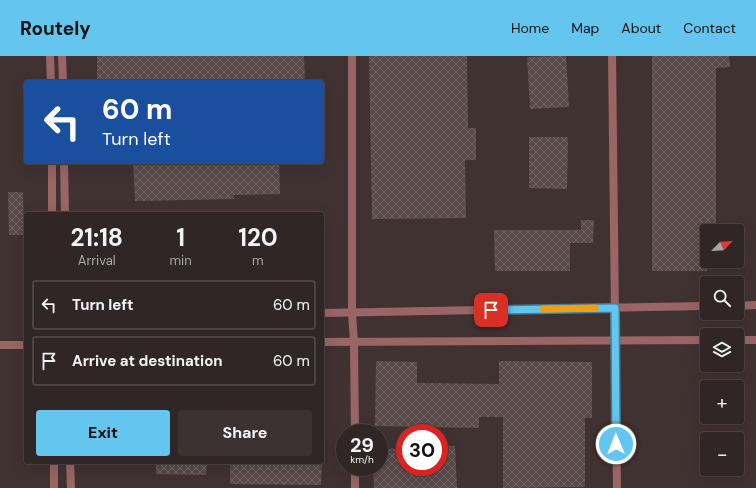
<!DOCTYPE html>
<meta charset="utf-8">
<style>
:root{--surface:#312626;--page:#3d3232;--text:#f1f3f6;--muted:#a8a5a7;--line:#4c4343;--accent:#64c5ee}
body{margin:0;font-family:"DM Sans",sans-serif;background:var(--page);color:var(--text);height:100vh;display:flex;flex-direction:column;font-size:15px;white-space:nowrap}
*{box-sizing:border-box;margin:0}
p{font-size:13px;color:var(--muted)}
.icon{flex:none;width:22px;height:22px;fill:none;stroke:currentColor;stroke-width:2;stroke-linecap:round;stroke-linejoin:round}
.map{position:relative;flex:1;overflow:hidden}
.panel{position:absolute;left:24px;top:156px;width:300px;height:252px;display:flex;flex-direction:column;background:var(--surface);border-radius:4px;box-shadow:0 4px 16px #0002,0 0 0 1px var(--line)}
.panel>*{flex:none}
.banner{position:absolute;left:24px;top:24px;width:300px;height:84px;border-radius:4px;box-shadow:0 4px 16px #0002,0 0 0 1px var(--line);background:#1a4fa0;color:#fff;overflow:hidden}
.needle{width:26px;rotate:66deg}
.controls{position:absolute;left:700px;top:168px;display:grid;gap:8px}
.controls a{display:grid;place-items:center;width:44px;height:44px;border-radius:4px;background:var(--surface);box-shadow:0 4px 16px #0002,0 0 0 1px var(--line);font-size:20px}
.speed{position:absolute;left:336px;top:368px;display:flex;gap:8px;font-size:20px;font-weight:700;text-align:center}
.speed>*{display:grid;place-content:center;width:52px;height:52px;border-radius:50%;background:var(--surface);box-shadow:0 4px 16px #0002,0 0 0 1px var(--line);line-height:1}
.speed small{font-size:10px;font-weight:400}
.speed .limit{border:6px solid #d22;background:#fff;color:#111}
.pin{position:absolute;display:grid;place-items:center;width:34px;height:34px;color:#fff;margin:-17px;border-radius:8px;box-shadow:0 2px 6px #0006}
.me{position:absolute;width:44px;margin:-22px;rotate:359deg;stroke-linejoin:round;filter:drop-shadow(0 0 3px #0008)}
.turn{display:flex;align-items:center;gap:14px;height:84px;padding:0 12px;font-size:18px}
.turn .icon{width:52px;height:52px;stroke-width:2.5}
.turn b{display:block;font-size:28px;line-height:34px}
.eta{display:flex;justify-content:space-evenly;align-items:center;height:68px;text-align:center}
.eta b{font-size:24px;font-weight:700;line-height:28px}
.primary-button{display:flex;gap:8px;margin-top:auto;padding:8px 12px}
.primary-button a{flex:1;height:46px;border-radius:4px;background:var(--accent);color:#111;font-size:16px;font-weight:700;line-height:46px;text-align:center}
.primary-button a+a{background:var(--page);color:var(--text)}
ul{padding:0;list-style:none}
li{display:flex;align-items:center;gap:12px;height:50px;margin:0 8px 6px;padding:0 4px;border:2px solid var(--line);border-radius:4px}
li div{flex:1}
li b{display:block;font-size:15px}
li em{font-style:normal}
header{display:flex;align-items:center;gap:24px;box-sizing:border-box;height:56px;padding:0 20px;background:var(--accent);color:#111}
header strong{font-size:19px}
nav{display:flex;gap:22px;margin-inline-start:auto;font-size:14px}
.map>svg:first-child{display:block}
</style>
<header>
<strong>Routely</strong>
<nav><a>Home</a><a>Map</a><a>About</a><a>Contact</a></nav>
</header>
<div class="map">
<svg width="756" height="432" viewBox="0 0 756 432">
<defs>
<pattern id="building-cross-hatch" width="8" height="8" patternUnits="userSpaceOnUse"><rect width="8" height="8" fill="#5a4a4a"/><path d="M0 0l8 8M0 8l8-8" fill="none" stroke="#716363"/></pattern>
</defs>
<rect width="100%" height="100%" fill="#413232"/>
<g fill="url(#building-cross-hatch)">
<path d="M97 0H304L305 26H97Z"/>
<path d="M369 0H467L468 72H476V104H465L466 162 372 163Z"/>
<path d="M556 0H566L569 51 530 53 527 1Z"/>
<path d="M652 0H729L730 11 716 12V175H707V215H652Z"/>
<path d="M529 81H568L567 133 529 132Z"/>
<path d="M133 106H279L280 138 234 139V143L135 145Z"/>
<path d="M8 136H23L24 179H9Z"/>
<path d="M581 164H594L593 187H570V215H495L494 174H581Z"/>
<path d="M376 305 417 306V327L499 328V305L592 306V362H585V431L503 432V361H479V372L375 370Z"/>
<path d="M439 390H455L457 432H374L373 411H379V393L405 392V411H439Z"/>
<path d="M156 406H207L206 419 156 418Z"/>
<path d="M230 406H322L321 429 230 428Z"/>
</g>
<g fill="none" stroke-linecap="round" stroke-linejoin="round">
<path stroke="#996566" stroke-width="8" d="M0 289H26"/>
<g stroke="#996566" stroke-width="8">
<path d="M50 0 51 26"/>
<path d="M62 0 63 26"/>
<path d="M352 0V257L354 286 355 377"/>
<path d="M612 0 617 432"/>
<path d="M52 106V158"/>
<path d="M64 106 65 158"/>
<path d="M737 250 756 249"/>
<path d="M322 257 707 250"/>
<path d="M737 284H756"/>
<path d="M322 286 707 284"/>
<path d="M54 406V432"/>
<path d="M70 406 71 432"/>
<path d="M355 411V432"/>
</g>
</g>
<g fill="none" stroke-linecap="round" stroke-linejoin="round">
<g stroke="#41809b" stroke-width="10">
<path id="route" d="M491 254 615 252 616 388"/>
</g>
<use href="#route" stroke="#64c5ee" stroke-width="7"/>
<path stroke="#f59e0b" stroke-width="7" d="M543 253 595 252"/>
</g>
</svg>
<div class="controls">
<a><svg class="needle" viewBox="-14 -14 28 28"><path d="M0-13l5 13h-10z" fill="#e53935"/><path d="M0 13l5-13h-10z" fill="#a8a5a7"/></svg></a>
<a><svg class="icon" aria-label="search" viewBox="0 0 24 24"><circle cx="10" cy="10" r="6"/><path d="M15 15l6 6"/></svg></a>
<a><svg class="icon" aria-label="layers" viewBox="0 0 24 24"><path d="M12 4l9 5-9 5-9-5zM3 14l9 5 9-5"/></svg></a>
<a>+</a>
<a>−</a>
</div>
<div class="speed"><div>29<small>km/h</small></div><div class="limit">30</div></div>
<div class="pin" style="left:491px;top:254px;background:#d93025"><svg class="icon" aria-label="arrive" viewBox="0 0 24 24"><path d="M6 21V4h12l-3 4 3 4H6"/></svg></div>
<svg class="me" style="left:616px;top:388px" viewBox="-20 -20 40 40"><circle r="17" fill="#64c5ee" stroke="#fff" stroke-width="3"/><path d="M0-11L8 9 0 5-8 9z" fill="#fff"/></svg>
<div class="banner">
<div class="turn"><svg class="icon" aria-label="left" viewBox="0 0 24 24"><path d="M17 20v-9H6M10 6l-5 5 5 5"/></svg><div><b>60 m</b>Turn left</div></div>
</div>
<section class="panel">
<div class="eta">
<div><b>21:18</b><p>Arrival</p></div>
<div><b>1</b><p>min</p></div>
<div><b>120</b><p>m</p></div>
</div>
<ul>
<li><svg class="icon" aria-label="left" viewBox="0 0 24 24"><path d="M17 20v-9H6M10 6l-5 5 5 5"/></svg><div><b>Turn left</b></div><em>60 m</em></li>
<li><svg class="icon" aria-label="arrive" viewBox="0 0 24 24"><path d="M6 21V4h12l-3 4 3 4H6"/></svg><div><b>Arrive at destination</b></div><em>60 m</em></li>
</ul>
<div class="primary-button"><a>Exit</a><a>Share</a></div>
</section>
</div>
